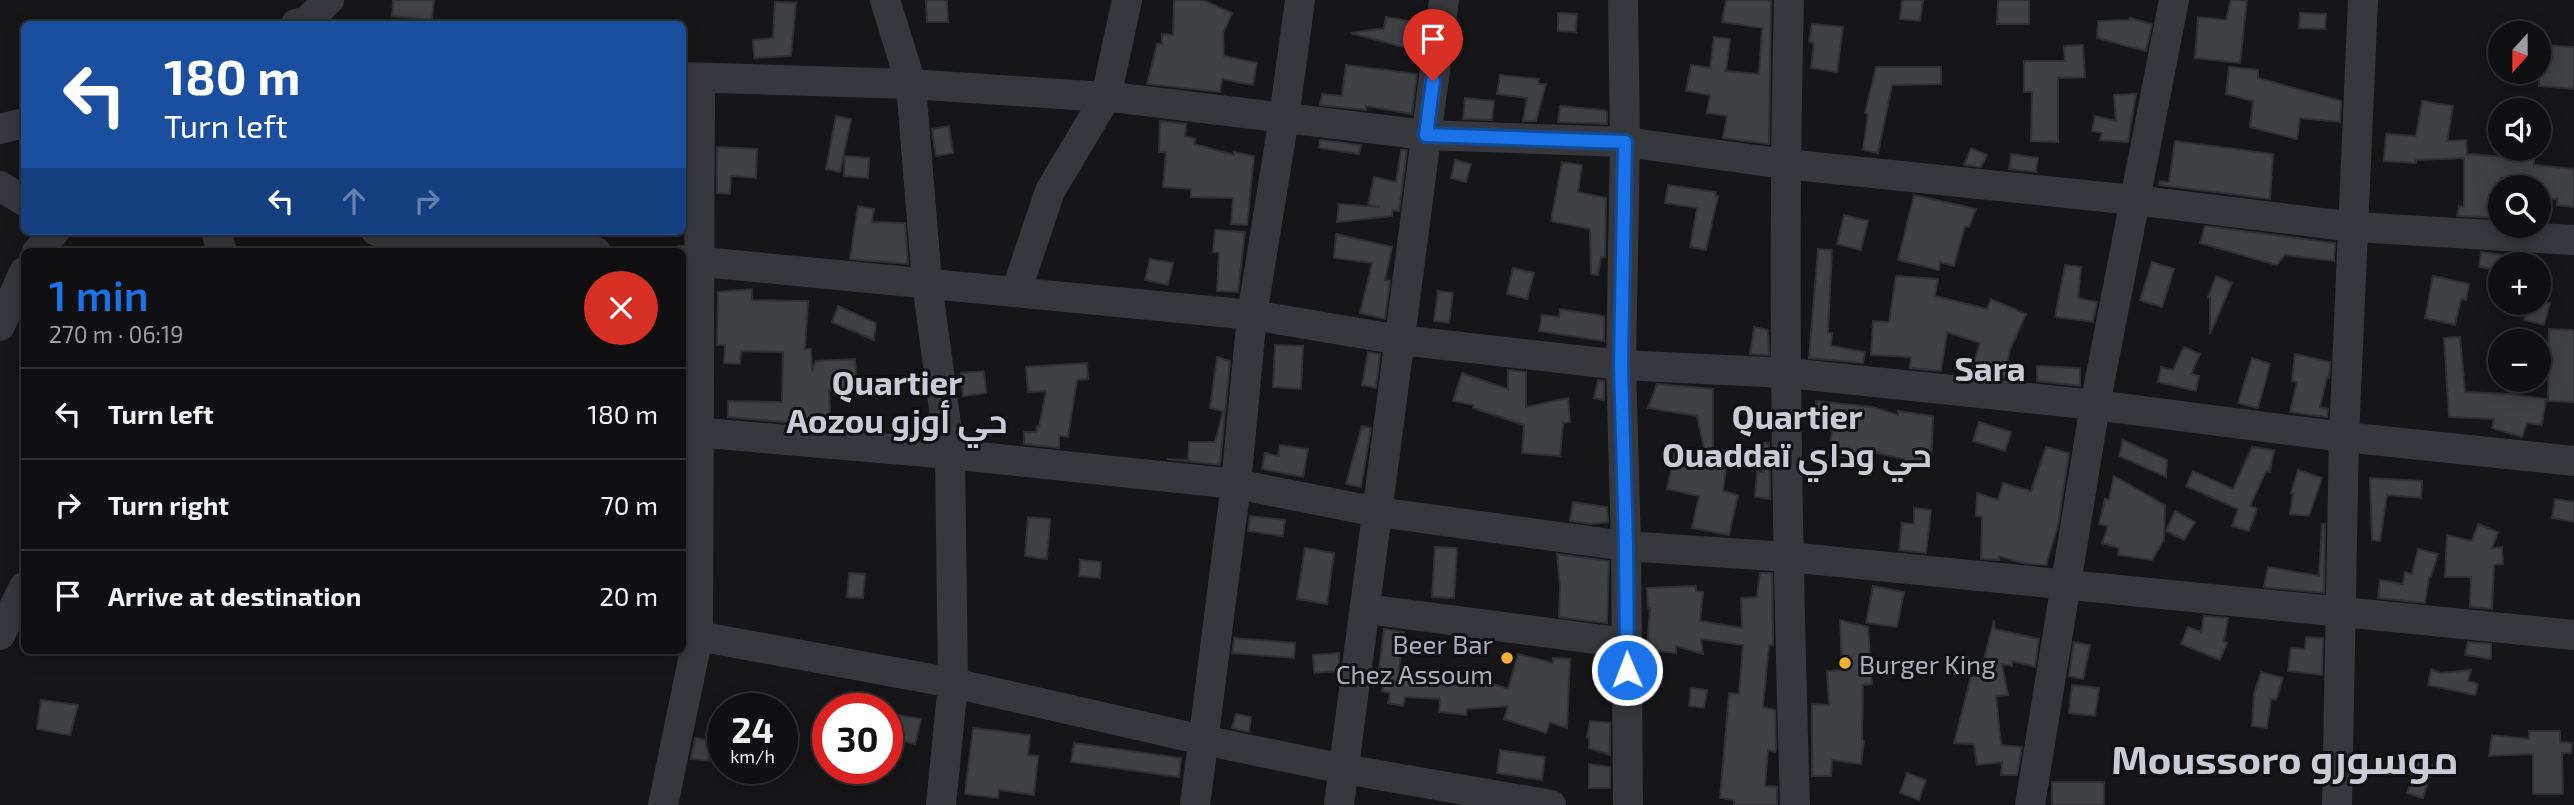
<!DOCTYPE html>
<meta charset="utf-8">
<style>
:root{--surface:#101012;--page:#1e1e20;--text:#f1f3f6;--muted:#9c9d9f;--line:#303032;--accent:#1a73e8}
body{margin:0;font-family:"Exo 2",Cairo,sans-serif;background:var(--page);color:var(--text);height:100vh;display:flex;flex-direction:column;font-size:26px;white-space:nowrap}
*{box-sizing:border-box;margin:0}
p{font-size:23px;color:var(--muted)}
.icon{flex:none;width:38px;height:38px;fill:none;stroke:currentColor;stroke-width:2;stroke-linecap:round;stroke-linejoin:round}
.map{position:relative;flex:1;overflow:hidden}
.panel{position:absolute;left:21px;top:248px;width:665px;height:406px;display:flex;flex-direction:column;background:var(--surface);border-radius:10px;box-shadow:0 4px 18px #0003,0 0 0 2px var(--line)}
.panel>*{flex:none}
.guide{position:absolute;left:21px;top:21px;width:665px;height:214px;border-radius:10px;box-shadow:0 4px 18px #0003,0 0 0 2px var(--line);background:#1a4fa0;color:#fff;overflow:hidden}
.needle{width:46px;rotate:201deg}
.buttons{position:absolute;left:2488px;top:21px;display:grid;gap:14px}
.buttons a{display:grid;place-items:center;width:63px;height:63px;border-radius:50%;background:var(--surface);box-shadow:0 4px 18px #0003,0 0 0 2px var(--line);font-size:35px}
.speed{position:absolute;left:707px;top:693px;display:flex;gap:14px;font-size:35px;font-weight:700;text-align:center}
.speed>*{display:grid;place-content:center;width:91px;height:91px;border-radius:50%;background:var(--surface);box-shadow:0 4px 18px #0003,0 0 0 2px var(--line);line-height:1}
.speed small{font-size:18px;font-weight:400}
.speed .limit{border:10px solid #d22;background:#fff;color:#111}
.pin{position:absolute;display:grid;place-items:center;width:60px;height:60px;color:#fff;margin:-72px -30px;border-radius:50% 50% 50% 0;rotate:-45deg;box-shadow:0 0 7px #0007}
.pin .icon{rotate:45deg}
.me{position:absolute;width:77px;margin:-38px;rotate:359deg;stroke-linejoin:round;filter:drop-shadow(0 0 5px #0008)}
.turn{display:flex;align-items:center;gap:24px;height:147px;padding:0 28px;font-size:32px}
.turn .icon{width:91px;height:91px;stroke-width:2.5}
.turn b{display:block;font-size:49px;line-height:60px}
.lanes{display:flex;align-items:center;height:66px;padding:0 28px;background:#0003;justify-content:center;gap:35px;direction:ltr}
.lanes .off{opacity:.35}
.round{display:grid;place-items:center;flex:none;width:74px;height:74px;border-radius:37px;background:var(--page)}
.headline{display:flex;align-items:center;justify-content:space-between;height:119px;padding:0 28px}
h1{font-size:42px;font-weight:600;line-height:52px;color:var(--accent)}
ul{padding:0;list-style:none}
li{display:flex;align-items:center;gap:21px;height:91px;padding:0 28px;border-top:2px solid var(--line)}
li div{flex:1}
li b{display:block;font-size:26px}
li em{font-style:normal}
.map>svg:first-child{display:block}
</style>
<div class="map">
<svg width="2574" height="805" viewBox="0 0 2574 805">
<rect width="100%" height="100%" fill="#161618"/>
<g fill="#404145" stroke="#303034" stroke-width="2">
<path d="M393 0H434L432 20 392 16Z"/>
<path d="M926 0H947L948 22H927Z"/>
<path d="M1174 0H1203L1232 13 1223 33 1224 56 1257 63 1253 85 1222 79 1220 92 1147 84 1157 44H1162V34L1173 35Z"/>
<path d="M1726 0H1771L1769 144 1723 138 1727 116 1707 113 1710 95 1686 91 1691 65 1710 68 1714 37 1730 39 1726 71 1759 74 1762 28 1722 22Z"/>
<path d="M1902 0H1923L1920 21 1900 19Z"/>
<path d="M1998 0H2029V24H1997Z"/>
<path d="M2231 0H2247L2240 63 2195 58 2198 17 2226 20Z"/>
<path d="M775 2 796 3 791 56 754 58 753 40 773 38Z"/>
<path d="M1558 13 1577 14 1576 32 1558 31Z"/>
<path d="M2300 13 2326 14 2325 29 2299 28Z"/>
<path d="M1386 17 1415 22 1411 49 1350 33 1384 28Z"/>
<path d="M2130 18 2152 24 2146 51 2097 38 2098 21 2129 20Z"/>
<path d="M1812 24 1843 27 1837 72 1811 68 1814 43 1809 41Z"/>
<path d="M2083 45 2085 77 2058 78V142L2031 141 2032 92H2024V61H2065L2064 46Z"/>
<path d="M2539 45 2574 47V89L2539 86Z"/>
<path d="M1346 65 1417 74 1412 114 1366 106V110L1320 105 1322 94 1342 96Z"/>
<path d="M1876 67H1941V84L1892 85 1878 153 1863 150 1868 114 1865 113Z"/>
<path d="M2229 67 2258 70V78L2341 101 2340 122 2300 118 2297 139 2250 127 2253 101 2226 94Z"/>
<path d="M1500 75 1539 79 1538 84H1546L1536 121H1523L1527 98 1497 94Z"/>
<path d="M2136 94 2128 142 2100 140 2102 133 2092 131 2095 116 2116 121 2114 95Z"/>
<path d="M1465 98 1494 101 1492 120 1463 119Z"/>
<path d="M2422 101 2453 106 2447 141 2466 140 2467 154 2534 159V165L2574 169V207L2557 205V199H2540V181L2501 178V218L2457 216 2459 206 2464 207V158L2416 160V163L2384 161 2386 134 2416 136Z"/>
<path d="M1560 106 1603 110 1607 112V124L1558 122Z"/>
<path d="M836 116 851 119 840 172 826 169Z"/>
<path d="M1160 121 1186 124 1185 136 1196 139 1194 144 1234 155V152L1254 156 1247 225 1231 224 1233 198 1191 197V189L1163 187 1166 152H1159Z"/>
<path d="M949 126 953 153 936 156 932 129Z"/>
<path d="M1320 140 1361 145 1359 154 1319 148Z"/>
<path d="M2175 141 2273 154 2270 199 2159 185 2160 181 2169 182Z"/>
<path d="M717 147 757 149 756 178 731 176 730 194 717 193Z"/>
<path d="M1971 148 1987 155 1981 167 1964 165Z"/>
<path d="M1401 150H1407L1399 211 1392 210V216L1337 222 1339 204 1380 207 1368 205 1374 177 1396 182Z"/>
<path d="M2011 154 2038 158 2036 172 2009 169Z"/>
<path d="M845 156 869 158 868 178 844 176Z"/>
<path d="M1455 160 1471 164 1466 182 1451 178Z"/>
<path d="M1562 162 1582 165 1578 192 1606 198 1605 257H1601L1598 275 1591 274 1590 229 1551 221Z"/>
<path d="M1668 185 1716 192 1715 196H1718L1706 250 1690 247 1697 208 1665 203Z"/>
<path d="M1914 195 1976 209 1969 227 1965 226 1954 266 1940 262 1939 270 1898 260Z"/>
<path d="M858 206 874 209 872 222 905 223 908 264 850 259Z"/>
<path d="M1844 215 1868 221 1861 250 1837 244Z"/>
<path d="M2205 226 2335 243 2334 261 2285 255 2277 265 2200 243Z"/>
<path d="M1215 230 1245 232 1238 292 1217 291 1219 253 1213 252Z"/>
<path d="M1336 234 1392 247 1385 280 1390 281 1385 319 1360 313 1372 263 1334 258Z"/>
<path d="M1818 249 1832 250 1828 333H1832L1831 346 1865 352 1863 363 1809 358Z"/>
<path d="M2481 252 2503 255 2501 270 2479 267Z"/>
<path d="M1150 259 1173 263 1168 285 1145 280Z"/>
<path d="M2152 262 2174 269 2162 307 2140 300Z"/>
<path d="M2065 265 2081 267 2078 298 2097 302 2093 322 2055 317Z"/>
<path d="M1513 268 1534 273 1527 299 1507 294Z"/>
<path d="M1896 276 1938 279 1935 296 1987 309 1991 299 2026 314 2009 352 2006 378 1970 374 1980 343 1947 332 1941 371 1910 368 1911 357 1871 355 1873 321 1889 322Z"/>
<path d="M2216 276 2232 283 2210 334V298L2208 297Z"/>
<path d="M2433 276 2469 284 2466 300 2461 299 2455 325 2425 318Z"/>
<path d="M752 289V300L808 301 805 349H811L812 371 816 361 855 359 857 389 829 391 831 426 728 417V401L782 402 783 352 741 351 740 364 724 363 725 345H717L718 292Z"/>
<path d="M1438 291 1453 293 1449 323 1434 321Z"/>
<path d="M2529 303H2550L2544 325 2524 320Z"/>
<path d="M838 306 876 323 874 340 832 322Z"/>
<path d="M1560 309 1604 316V341L1539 331 1542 315 1559 317Z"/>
<path d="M1754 327 1768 330 1769 355 1750 354Z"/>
<path d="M2549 329 2574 330V402L2548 401Z"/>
<path d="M2460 337 2465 392 2509 394 2546 399 2542 425 2527 423 2522 437 2492 428 2494 419 2449 417 2444 338Z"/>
<path d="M1275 345 1303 346 1301 389 1273 387Z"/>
<path d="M2184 347 2200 354 2191 374 2199 376 2196 391 2158 382 2161 367 2173 370Z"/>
<path d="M1368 352 1380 354 1376 388 1362 385Z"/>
<path d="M2295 354 2330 362 2329 378 2327 377 2320 407 2328 409 2327 417 2290 412 2297 382 2292 381Z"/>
<path d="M1217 357 1230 361 1220 465 1167 459 1188 460 1189 442H1215L1223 411 1210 408Z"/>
<path d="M2252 358 2270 364 2258 408 2238 403Z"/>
<path d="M1087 363 1088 379 1077 380 1068 437 1059 435V448L1024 444V432H1036L1037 426 1039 427 1046 391 1028 392 1026 367Z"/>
<path d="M2037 366 2080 368V386L2037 381Z"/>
<path d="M1508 370 1526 372V407L1568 398 1570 422 1563 423 1560 456 1522 453 1524 425 1473 408V405L1453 401 1462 373 1508 389Z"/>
<path d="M984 371 986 393 963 396 961 373Z"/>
<path d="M1598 380 1604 381V400L1594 398Z"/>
<path d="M1657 384 1713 389V448L1728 451 1723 491 1738 495 1729 535 1692 528 1699 496 1667 489 1676 448 1706 457 1697 416 1648 408Z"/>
<path d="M1816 401 1873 407 1898 415V411L1933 416 1931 467 1903 464 1904 459 1858 449 1857 458 1829 456 1833 422 1815 419Z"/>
<path d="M1979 422 2011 432 2005 451 1973 441Z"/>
<path d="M1362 426 1371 428 1361 487 1346 484Z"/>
<path d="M2123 440 2167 460 2166 477 2119 456Z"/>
<path d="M1763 443H1769L1770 499 1755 497 1757 471 1764 472Z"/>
<path d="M1280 445 1308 449 1303 477 1262 469 1265 453 1278 456Z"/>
<path d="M2046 447 2069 453 2058 526 2046 565 2022 563 1999 556V560L1981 559 1982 517 1976 516 1977 493 1998 500 2003 483 2031 491Z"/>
<path d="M2252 447 2274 450 2270 472 2266 471 2250 506 2257 509 2249 531 2232 526 2238 509 2186 486 2193 471 2233 489Z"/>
<path d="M2298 470 2322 478 2309 516 2290 514 2293 494 2291 493Z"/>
<path d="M2114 476 2165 505 2164 540 2152 560 2118 555 2119 548 2102 543 2108 526 2099 524 2105 499 2109 500Z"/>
<path d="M2370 478 2422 481 2421 498 2387 495 2380 541 2372 540Z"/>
<path d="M2555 499 2574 502V522L2552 518Z"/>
<path d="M1573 502 1607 507 1608 522 1592 524 1570 521Z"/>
<path d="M1914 508 1931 510 1926 553 1899 550 1902 523 1914 524Z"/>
<path d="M2175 511 2195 522 2184 540 2166 531Z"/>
<path d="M1250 516 1285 520 1283 536 1248 531Z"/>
<path d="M1028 517 1050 519 1047 559 1025 556Z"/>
<path d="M2322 524H2325L2324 593 2264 587 2268 567 2319 576Z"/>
<path d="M2478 524 2498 532 2492 548 2502 547 2503 564 2494 565 2492 609 2470 607 2471 577H2445L2447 535 2472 541Z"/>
<path d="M1435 547 1457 548 1454 598 1432 597Z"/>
<path d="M1305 548 1334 553 1327 604 1297 599Z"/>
<path d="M2418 549 2438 554 2431 577H2429L2425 603 2378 598 2380 580 2403 584 2405 572 2412 574Z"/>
<path d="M1557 554 1609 561 1607 623 1559 617 1560 586Z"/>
<path d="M1080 560 1101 562 1100 578 1079 576Z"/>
<path d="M849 573 865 574 863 598 847 597Z"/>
<path d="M1760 573H1772L1773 645H1769L1763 707 1775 710 1776 749 1775 752 1768 750 1765 786 1777 787V805H1734V800L1720 798 1729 693 1739 694 1743 645 1701 639 1703 654 1676 646V653L1647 650 1650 608H1648L1647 588 1696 586V591L1703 592 1700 621 1742 628 1741 598 1757 597Z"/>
<path d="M1873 586 1904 592 1897 627 1866 623Z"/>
<path d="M2204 616 2228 618 2224 641 2227 643 2220 660 2181 644 2188 627 2201 632Z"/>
<path d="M1840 620 1868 627 1872 684 1863 685 1862 740 1864 741 1861 764 1832 760 1831 776H1812V704L1829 705 1827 671 1842 670Z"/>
<path d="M1994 620 1995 629 2039 639 2035 667 2013 661 2012 666 2002 664 2008 695 1996 696 2001 745 2022 747 2017 775H2001L2002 762 1977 765 1974 744 1954 743 1971 676 1980 675Z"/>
<path d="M1384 629 1404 632 1399 669 1403 670 1402 675 1472 677 1508 689 1518 654 1553 663V658L1570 659 1567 728 1550 722 1546 733 1504 719 1508 706 1467 709 1466 715 1439 712 1440 699 1405 697 1403 706 1388 703 1390 693 1382 691 1385 677H1378Z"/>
<path d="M2306 637 2323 638 2322 675 2288 671 2291 648 2305 649Z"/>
<path d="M1234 638 1295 643 1294 658 1232 653Z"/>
<path d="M2074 642 2090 645 2083 679 2069 676Z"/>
<path d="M2468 642 2491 644V659L2465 655Z"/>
<path d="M1339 653V671L1314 673 1313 655Z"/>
<path d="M1601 659 1609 660 1610 678 1598 676Z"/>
<path d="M2431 669 2441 673 2471 670 2468 681 2478 684 2475 695 2428 685Z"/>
<path d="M2261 672 2283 678 2276 700 2271 699 2267 728 2252 726 2254 694Z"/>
<path d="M2072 685 2099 688 2095 716 2069 713Z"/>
<path d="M1691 688 1707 690 1704 708 1689 706Z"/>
<path d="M41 700 78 705 70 735 37 729Z"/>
<path d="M887 713 921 719 915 744 887 737Z"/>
<path d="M1236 714 1251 717 1249 732 1232 728Z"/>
<path d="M1590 721 1610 723V755L1589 748V737H1587Z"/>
<path d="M973 728 1030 735 1028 755 1038 756 1034 795 999 790 998 798 965 794Z"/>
<path d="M2529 731H2560V742L2572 743 2571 753H2562L2563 794H2533V754L2489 756 2492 735 2529 739Z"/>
<path d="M695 738 712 741 709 761 691 759Z"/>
<path d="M1074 743 1181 758 1179 777 1071 762Z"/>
<path d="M1500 750 1545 757 1542 780 1497 773Z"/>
<path d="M2417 761 2433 766 2423 798 2407 793Z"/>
<path d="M1589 764 1610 767V788H1589Z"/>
<path d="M1907 773 1926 780 1919 800 1900 793Z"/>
<rect x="2052" y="782" width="52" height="23"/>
</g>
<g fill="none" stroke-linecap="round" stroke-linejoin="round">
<g stroke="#37383d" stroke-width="30">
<path d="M885 0 911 84 927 283 950 454 953 683 941 805"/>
<path d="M1623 0 1625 142 1621 365 1626 546 1628 805"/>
<path d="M1789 0C1782 268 1787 537 1795 805"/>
<path d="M296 24 307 21 329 0"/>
<path d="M682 77 911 84 1120 98 1426 135 1625 142 1785 164 2134 200 2354 227 2574 240"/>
<path d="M0 129 24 123"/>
<path d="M0 186 24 201"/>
<path d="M216 231 222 252"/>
<path d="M376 231 596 252"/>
<path d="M37 252 55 231"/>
<path d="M682 260 1252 315 1400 340 1621 365 1788 373 2095 405 2344 437 2574 461"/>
<path d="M1016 292 1050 191 1106 97 1127 0"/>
<path d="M0 326 24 272"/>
<path d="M682 431 950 454 1236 484 1378 512 1626 546 1788 557 2574 635"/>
<path d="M1366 609 1626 643"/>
<path d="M682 633 953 683 1203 740 1344 769 1551 805"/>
<path d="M0 635 24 587"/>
<path d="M663 805 698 636 700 79"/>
<path d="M1195 805 1236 484 1252 315 1284 118 1300 0"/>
<path d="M1339 805 1444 0"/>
<path d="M2030 805 2095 405 2174 0"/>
<path d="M2337 805 2344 437 2363 0"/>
</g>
</g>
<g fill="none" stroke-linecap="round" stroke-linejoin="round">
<g stroke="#114b97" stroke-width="18">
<path id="route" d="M1433 81 1426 135 1625 142 1621 365 1626 546 1627 670"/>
</g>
<use href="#route" stroke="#1a73e8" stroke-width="12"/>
</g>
<g fill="#f2b134" stroke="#111113" stroke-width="2.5">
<circle cx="1507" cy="658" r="7"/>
<circle cx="1845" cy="663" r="7"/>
</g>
<g text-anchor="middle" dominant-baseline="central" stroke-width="6" stroke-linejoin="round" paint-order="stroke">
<g font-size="26" fill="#a8adb8" stroke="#111113" text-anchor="end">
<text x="1493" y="643">Beer Bar<tspan x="1493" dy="30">Chez Assoum</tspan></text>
<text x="1859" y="663" text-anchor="start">Burger King</text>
</g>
<g font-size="33" font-weight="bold" fill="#c9ccd4" stroke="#111113">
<text x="1990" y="368">Sara</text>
<text x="897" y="382">Quartier<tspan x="897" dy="38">Aozou حي أوزو</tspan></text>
<text x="1797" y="416">Quartier<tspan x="1797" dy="38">Ouaddaï حي وداي</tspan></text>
</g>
<g font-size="40" font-weight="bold" fill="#c9ccd4" stroke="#111113">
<text x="2285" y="758">Moussoro موسورو</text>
</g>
</g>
</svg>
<div class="buttons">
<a><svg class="needle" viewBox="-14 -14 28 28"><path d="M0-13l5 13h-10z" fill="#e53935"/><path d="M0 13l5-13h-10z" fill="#9c9d9f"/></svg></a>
<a><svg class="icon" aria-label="sound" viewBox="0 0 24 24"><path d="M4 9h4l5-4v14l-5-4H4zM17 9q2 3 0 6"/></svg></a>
<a><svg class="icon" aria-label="search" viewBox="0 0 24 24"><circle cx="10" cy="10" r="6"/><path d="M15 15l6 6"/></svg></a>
<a>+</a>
<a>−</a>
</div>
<div class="speed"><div>24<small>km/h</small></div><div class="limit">30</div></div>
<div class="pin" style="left:1433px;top:81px;background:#d93025"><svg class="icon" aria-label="arrive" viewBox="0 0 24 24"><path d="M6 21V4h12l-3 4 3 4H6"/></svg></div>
<svg class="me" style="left:1627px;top:670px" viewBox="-20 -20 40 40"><circle r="17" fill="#1a73e8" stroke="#fff" stroke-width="3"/><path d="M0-11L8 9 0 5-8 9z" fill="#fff"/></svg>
<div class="guide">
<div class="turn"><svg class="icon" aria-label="left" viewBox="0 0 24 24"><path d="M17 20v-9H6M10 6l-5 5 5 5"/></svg><div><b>180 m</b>Turn left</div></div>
<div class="lanes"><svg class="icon" aria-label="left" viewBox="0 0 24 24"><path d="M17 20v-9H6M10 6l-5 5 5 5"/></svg><svg class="icon off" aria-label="ahead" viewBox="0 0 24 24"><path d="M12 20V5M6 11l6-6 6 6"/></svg><svg class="icon off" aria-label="right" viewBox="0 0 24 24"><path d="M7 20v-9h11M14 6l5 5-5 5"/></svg></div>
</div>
<section class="panel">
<div class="headline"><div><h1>1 min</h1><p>270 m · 06:19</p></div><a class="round" style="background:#d93025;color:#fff"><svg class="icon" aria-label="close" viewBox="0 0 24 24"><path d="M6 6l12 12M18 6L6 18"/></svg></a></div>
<ul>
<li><svg class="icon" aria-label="left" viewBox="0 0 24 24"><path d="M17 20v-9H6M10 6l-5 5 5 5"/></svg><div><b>Turn left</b></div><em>180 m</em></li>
<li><svg class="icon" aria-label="right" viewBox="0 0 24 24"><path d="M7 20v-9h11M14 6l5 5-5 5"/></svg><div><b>Turn right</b></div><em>70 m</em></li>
<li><svg class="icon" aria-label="arrive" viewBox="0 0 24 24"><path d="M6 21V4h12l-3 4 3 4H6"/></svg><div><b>Arrive at destination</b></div><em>20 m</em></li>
</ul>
</section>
</div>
